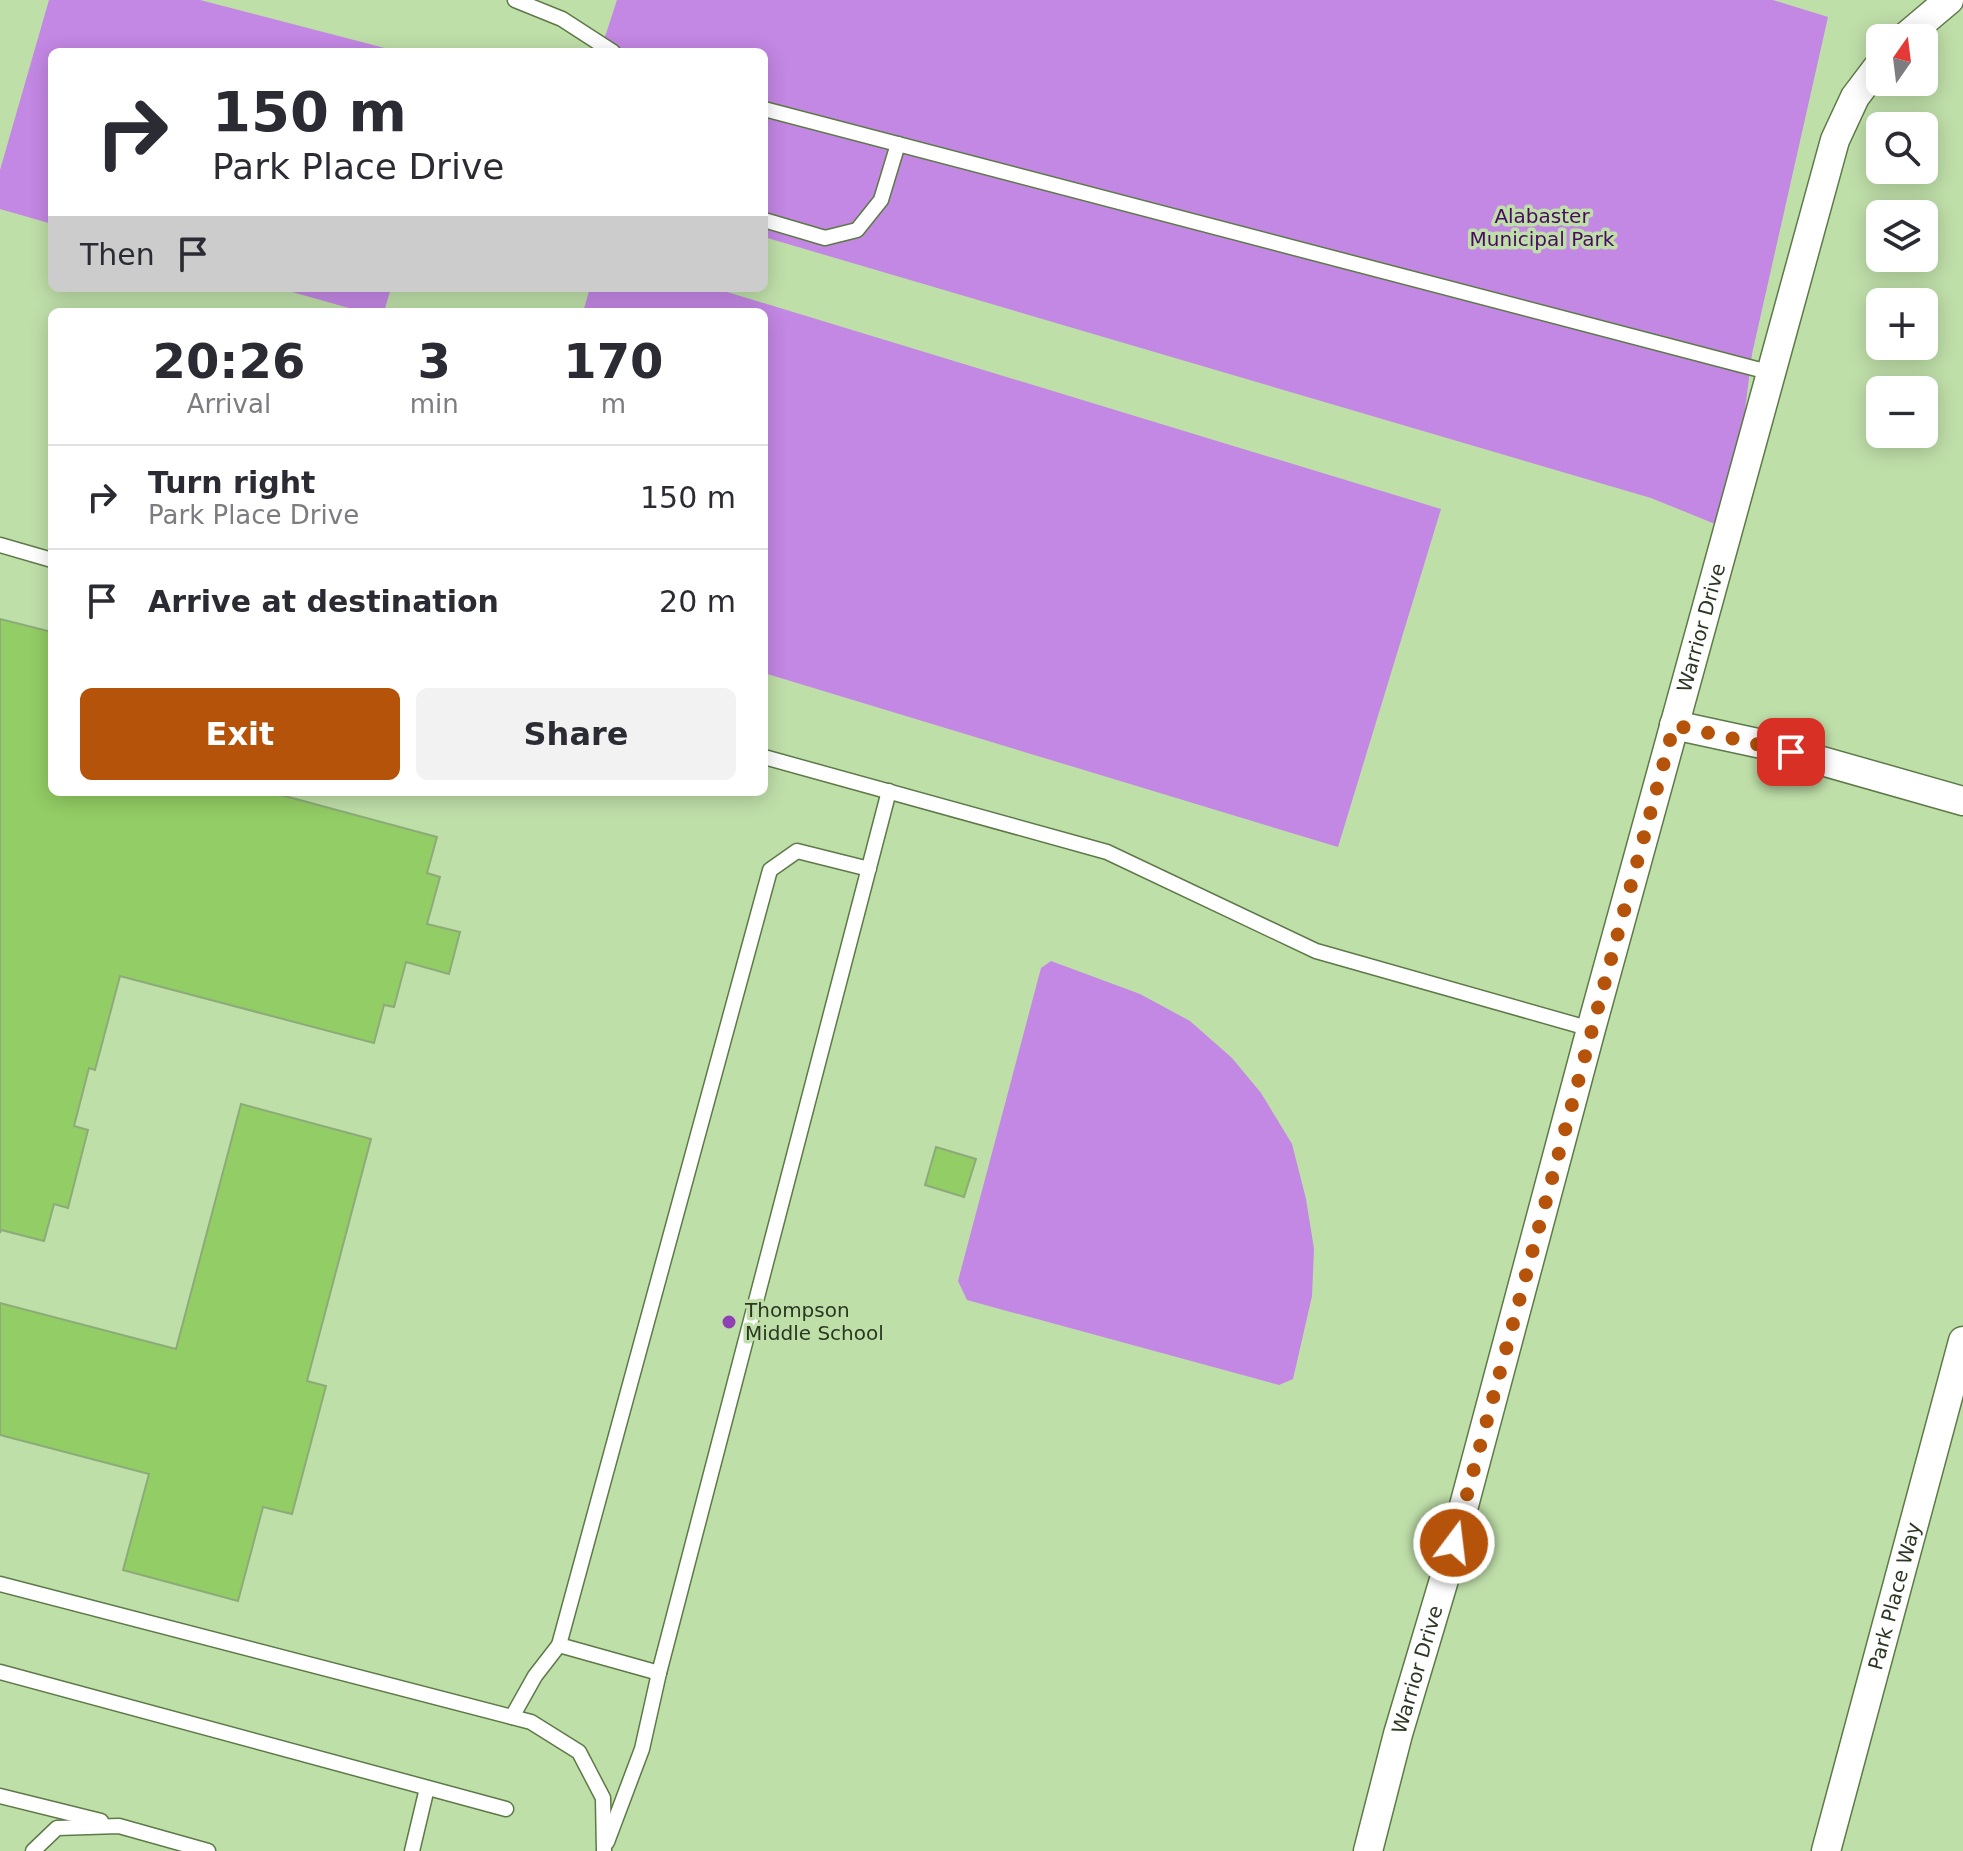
<!DOCTYPE html>
<meta charset="utf-8">
<style>
:root{--surface:#fff;--page:#f2f2f3;--text:#2b2b33;--muted:#7c7c81;--line:#e1e1e2;--accent:#b45309}
body{margin:0;font-family:"DejaVu Sans",sans-serif;background:var(--page);color:var(--text);height:100vh;display:flex;flex-direction:column;font-size:30px;white-space:nowrap}
*{box-sizing:border-box;margin:0}
p{font-size:26px;color:var(--muted)}
.icon{flex:none;width:44px;height:44px;fill:none;stroke:currentColor;stroke-width:2;stroke-linecap:round;stroke-linejoin:round}
.map{position:relative;flex:1;overflow:hidden}
.sheet{position:absolute;left:48px;top:308px;width:720px;height:488px;display:flex;flex-direction:column;background:var(--surface);border-radius:12px;box-shadow:0 4px 20px #0003}
.sheet>*{flex:none}
.guide{position:absolute;left:48px;top:48px;width:720px;height:244px;border-radius:12px;box-shadow:0 4px 20px #0003;background:#fff;color:var(--text);overflow:hidden}
.needle{width:52px;rotate:14deg}
.buttons{position:absolute;left:1866px;top:24px;display:grid;gap:16px}
.buttons a{display:grid;place-items:center;width:72px;height:72px;border-radius:12px;background:var(--surface);box-shadow:0 4px 20px #0003;font-size:40px}
.pin{position:absolute;display:grid;place-items:center;width:68px;height:68px;color:#fff;margin:-34px;border-radius:16px;box-shadow:0 4px 12px #0006}
.me{position:absolute;width:88px;margin:-44px;rotate:15deg;stroke-linejoin:round;filter:drop-shadow(0 0 6px #0008)}
.turn{display:flex;align-items:center;gap:28px;height:168px;padding:0 32px;font-size:36px}
.turn .icon{width:104px;height:104px;stroke-width:2.5}
.turn b{display:block;font-size:56px;line-height:68px}
.then{display:flex;align-items:center;height:76px;padding:0 32px;background:#0003;gap:16px;font-size:30px}
.eta{display:flex;justify-content:space-evenly;align-items:center;height:136px;text-align:center}
.eta b{font-size:48px;font-weight:700;line-height:56px}
.action{display:flex;gap:16px;margin-top:auto;padding:16px 32px}
.action a{flex:1;height:92px;border-radius:12px;background:var(--accent);color:#fff;font-size:32px;font-weight:700;line-height:92px;text-align:center}
.action a+a{background:var(--page);color:var(--text)}
ul{padding:0;list-style:none}
li{display:flex;align-items:center;gap:24px;height:104px;padding:0 32px;border-top:2px solid var(--line)}
li div{flex:1}
li b{display:block;font-size:30px}
li em{font-style:normal}
.map>svg:first-child{display:block}
</style>
<div class="map">
<svg width="1963" height="1851" viewBox="0 0 1963 1851">
<rect width="100%" height="100%" fill="#bfdfa9"/>
<g fill="#c387e4">
<path d="M49 0H200L400 52H52V224L0 209V170Z"/>
<path d="M617 0H1773L1828 17 1752 354 1730 530 1651 498 764 237V52H600Z"/>
<path d="M278 288H391L384 312H363Z"/>
<path d="M590 288H714L1441 509 1338 847 764 673V312H583Z"/>
<path d="M1051 961 1140 994 1190 1021 1232 1058 1261 1093 1292 1144 1306 1199 1314 1249 1312 1296 1293 1379 1279 1385 967 1300 958 1281 1041 968Z"/>
</g>
<g fill="#93cd65" stroke="#8dab78" stroke-width="2">
<path d="M0 619 52 632V792H270L437 837 427 873 440 877 427 924 460 932 449 974 406 962 394 1007 384 1005 374 1043 120 976 95 1070 89 1068 74 1126 88 1130 68 1208 54 1204 44 1241 1 1230 0 1233Z"/>
<path d="M241 1104 371 1139 307 1381 326 1386 292 1514 263 1507 238 1601 123 1570 149 1474 0 1435V1303L176 1349Z"/>
<path d="M936 1147 976 1159 964 1197 925 1185Z"/>
</g>
<g fill="none" stroke-linecap="round" stroke-linejoin="round">
<g stroke="#5d7948" stroke-width="17">
<g id="service">
<path d="M515 0 562 19 613 52"/>
<path d="M764 109 1772 373"/>
<path d="M764 220 825 238 857 230 881 200 898 144"/>
<path d="M0 545 52 560"/>
<path d="M764 757 1107 852 1316 951 1591 1029"/>
<path d="M869 869 797 851 770 870 559 1645 659 1673 889 791"/>
<path d="M0 1584 531 1722 579 1752 603 1798 604 1851"/>
<path d="M0 1672 506 1809"/>
<path d="M512 1717 535 1676 559 1645"/>
<path d="M0 1796 101 1821"/>
<path d="M607 1842 642 1749 659 1673"/>
<path d="M33 1851 57 1828 119 1826 208 1851"/>
<path d="M412 1851 427 1788"/>
</g>
</g>
<g stroke="#5d7948" stroke-width="31">
<g id="minor">
<path d="M1904 38 1949 0"/>
<path d="M1674 725 1762 744 1963 801"/>
<path id="s1" d="M1368 1851 1398 1734 1446 1573 1591 1029 1835 140 1855 97 1880 64"/>
<path id="s2" d="M1826 1851 1963 1341"/>
</g>
</g>
<use href="#service" stroke="#fff" stroke-width="14"/>
<use href="#minor" stroke="#fff" stroke-width="28"/>
</g>
<g fill="none" stroke-linecap="round" stroke-linejoin="round">
<path stroke="#b45309" stroke-width="14" stroke-dasharray="0 25.2" d="M1454 1543 1674 725 1791 752"/>
</g>
<circle fill="#8d41b2" stroke="#bfdfa9" stroke-width="3" cx="729" cy="1322" r="8"/>
<g text-anchor="middle" dominant-baseline="central" stroke-width="7" stroke-linejoin="round" paint-order="stroke">
<g font-size="20" fill="#490a62" stroke="#bfdfa9">
<text x="1542" y="216">Alabaster<tspan x="1542" dy="23">Municipal Park</tspan></text>
</g>
<g font-size="20" fill="#2b3722" stroke="#bfdfa9">
<text stroke="none"><textPath href="#s1" startOffset="1268">Warrior Drive</textPath></text>
<text stroke="none"><textPath href="#s2" startOffset="264">Park Place Way</textPath></text>
<text stroke="none"><textPath href="#s1" startOffset="188">Warrior Drive</textPath></text>
</g>
<g font-size="20" fill="#2b3722" stroke="#bfdfa9" text-anchor="start">
<text x="745" y="1310">Thompson<tspan x="745" dy="23">Middle School</tspan></text>
</g>
</g>
</svg>
<div class="buttons">
<a><svg class="needle" viewBox="-14 -14 28 28"><path d="M0-13l5 13h-10z" fill="#e53935"/><path d="M0 13l5-13h-10z" fill="#7c7c81"/></svg></a>
<a><svg class="icon" aria-label="search" viewBox="0 0 24 24"><circle cx="10" cy="10" r="6"/><path d="M15 15l6 6"/></svg></a>
<a><svg class="icon" aria-label="layers" viewBox="0 0 24 24"><path d="M12 4l9 5-9 5-9-5zM3 14l9 5 9-5"/></svg></a>
<a>+</a>
<a>−</a>
</div>
<div class="pin" style="left:1791px;top:752px;background:#d93025"><svg class="icon" aria-label="arrive" viewBox="0 0 24 24"><path d="M6 21V4h12l-3 4 3 4H6"/></svg></div>
<svg class="me" style="left:1454px;top:1543px" viewBox="-20 -20 40 40"><circle r="17" fill="#b45309" stroke="#fff" stroke-width="3"/><path d="M0-11L8 9 0 5-8 9z" fill="#fff"/></svg>
<div class="guide">
<div class="turn"><svg class="icon" aria-label="right" viewBox="0 0 24 24"><path d="M7 20v-9h11M14 6l5 5-5 5"/></svg><div><b>150 m</b>Park Place Drive</div></div>
<div class="then">Then<svg class="icon" aria-label="arrive" viewBox="0 0 24 24"><path d="M6 21V4h12l-3 4 3 4H6"/></svg></div>
</div>
<section class="sheet">
<div class="eta">
<div><b>20:26</b><p>Arrival</p></div>
<div><b>3</b><p>min</p></div>
<div><b>170</b><p>m</p></div>
</div>
<ul>
<li><svg class="icon" aria-label="right" viewBox="0 0 24 24"><path d="M7 20v-9h11M14 6l5 5-5 5"/></svg><div><b>Turn right</b><p>Park Place Drive</p></div><em>150 m</em></li>
<li><svg class="icon" aria-label="arrive" viewBox="0 0 24 24"><path d="M6 21V4h12l-3 4 3 4H6"/></svg><div><b>Arrive at destination</b></div><em>20 m</em></li>
</ul>
<div class="action"><a>Exit</a><a>Share</a></div>
</section>
</div>
